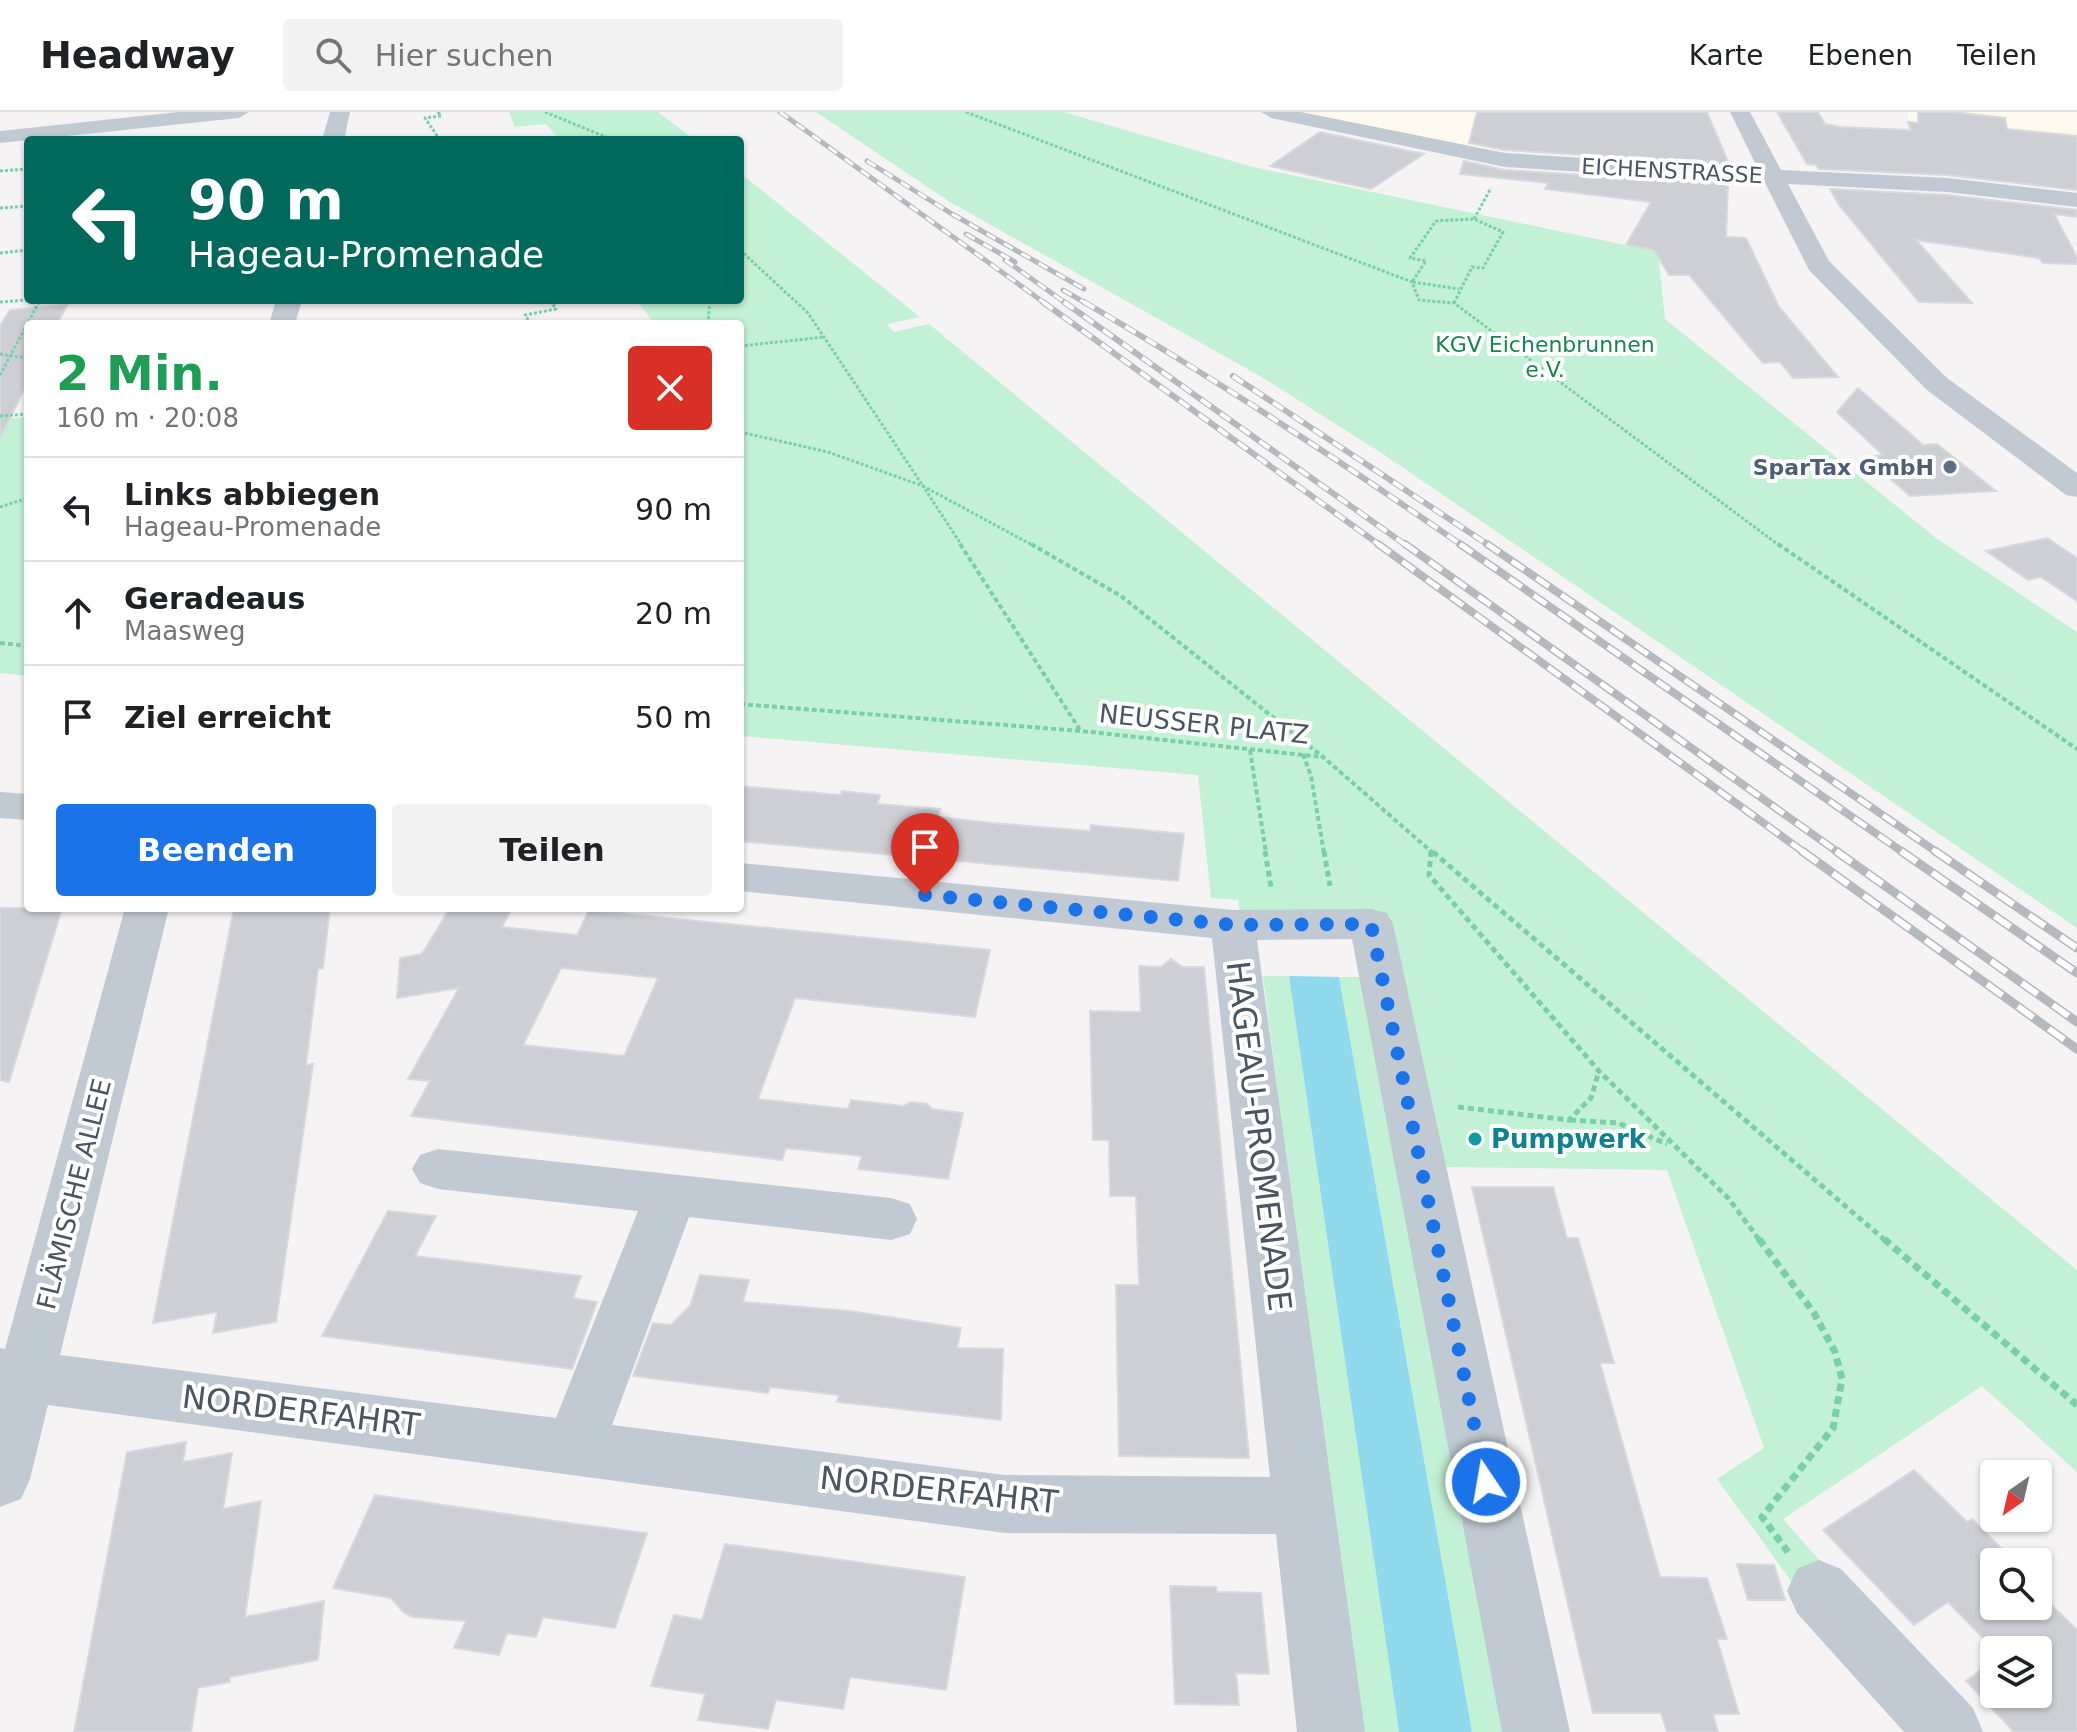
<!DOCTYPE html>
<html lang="de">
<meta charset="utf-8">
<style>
:root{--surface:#fff;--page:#f2f2f2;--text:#202124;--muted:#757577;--line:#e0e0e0;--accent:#1a73e8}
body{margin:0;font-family:"DejaVu Sans",sans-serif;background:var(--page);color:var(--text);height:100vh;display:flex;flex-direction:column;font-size:30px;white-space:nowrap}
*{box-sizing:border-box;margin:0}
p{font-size:26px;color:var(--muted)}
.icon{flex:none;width:44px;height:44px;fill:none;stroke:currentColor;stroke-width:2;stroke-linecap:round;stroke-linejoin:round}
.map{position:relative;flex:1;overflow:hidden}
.side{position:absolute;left:24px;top:208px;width:720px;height:592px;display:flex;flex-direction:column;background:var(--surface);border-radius:8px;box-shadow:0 2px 6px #0004}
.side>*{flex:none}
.top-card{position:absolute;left:24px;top:24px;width:720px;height:168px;border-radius:8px;box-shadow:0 2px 6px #0004;background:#00695c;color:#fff;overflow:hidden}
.needle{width:52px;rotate:214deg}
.fabs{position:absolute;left:1980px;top:1348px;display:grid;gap:16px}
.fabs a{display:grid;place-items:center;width:72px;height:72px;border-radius:8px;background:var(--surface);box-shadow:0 2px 6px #0004;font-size:40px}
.pin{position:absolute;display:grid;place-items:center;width:68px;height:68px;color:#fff;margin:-82px -34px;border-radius:50% 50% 50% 0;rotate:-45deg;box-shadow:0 0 8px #0007}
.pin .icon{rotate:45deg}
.me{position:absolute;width:88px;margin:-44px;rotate:348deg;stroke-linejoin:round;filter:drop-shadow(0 0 6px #0008)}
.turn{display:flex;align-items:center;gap:28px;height:168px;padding:0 32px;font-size:36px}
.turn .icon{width:104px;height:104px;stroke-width:2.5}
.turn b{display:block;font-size:56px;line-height:68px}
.round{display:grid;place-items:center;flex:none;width:84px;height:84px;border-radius:8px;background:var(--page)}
.head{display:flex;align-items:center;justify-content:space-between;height:136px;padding:0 32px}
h1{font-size:48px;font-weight:800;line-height:60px;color:#1e9e55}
.action{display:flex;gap:16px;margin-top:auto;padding:16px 32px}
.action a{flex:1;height:92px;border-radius:8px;background:var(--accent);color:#fff;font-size:32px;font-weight:800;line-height:92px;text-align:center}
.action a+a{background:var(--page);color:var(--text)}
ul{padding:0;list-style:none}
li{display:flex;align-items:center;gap:24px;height:104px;padding:0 32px;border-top:2px solid var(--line)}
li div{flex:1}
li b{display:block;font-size:30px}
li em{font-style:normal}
header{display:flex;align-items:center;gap:48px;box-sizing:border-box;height:112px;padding:0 40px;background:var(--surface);border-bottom:2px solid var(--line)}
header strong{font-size:38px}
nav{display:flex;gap:44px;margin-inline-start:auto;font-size:28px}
.search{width:560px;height:72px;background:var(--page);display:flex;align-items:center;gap:20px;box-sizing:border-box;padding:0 28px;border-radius:8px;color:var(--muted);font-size:30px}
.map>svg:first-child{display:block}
</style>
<header>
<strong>Headway</strong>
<div class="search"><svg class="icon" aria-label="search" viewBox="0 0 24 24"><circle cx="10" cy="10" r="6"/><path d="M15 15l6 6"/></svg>Hier suchen</div>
<nav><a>Karte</a><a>Ebenen</a><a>Teilen</a></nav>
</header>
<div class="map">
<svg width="2077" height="1620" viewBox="0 0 2077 1620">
<rect width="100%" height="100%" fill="#f5f3f3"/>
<g fill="#fdf9ef">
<path d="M1298 0H1707L1722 33 1578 27 1500 14 1489 39Z"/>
<path d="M1908 0H2077V79L2048 76 2034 21 1908 10Z"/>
</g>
<g fill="#c3f1d5">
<path d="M509 0H658L695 28H560L546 12 515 15Z"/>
<path d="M816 0H1064L1249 54 1658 140 1665 207 1936 426 2077 520V816L1386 344 1260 264 950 90Z"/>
<path d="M740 61 920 205 887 212 894 220 929 212 2077 1158V1360L1982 1274 1783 1407 1843 1475 1811 1496 1717 1367 1764 1336 1667 1058 1445 1055 1389 803 1240 801 1238 788 1211 786 1198 663 740 624V212H655L636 188H740Z"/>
<path d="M28 305V564L0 561V307Z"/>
<path d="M1263 864H1289L1399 1620H1360Z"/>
<path d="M1339 865H1367L1512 1620H1472Z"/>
</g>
<path fill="#90daee" d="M1289 864 1339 865 1472 1620H1399Z"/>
<g fill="#cdcfd5" stroke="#d7d9de" stroke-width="2" fill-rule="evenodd">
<path d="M1477 0H1707L1729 52 1505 38 1469 31Z"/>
<path d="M1777 0H1818L1825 12 1840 15 1911 18 1908 10 1918 11V0H1953L2005 6 2007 17 2077 24V78L1947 63 1819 57 1816 53 1807 52Z"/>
<path d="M1320 20 1424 42 1371 77 1270 54Z"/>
<path d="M1464 49 1505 58 1728 72 1726 125 1746 126 1779 195 1838 265 1793 266 1780 250 1763 251 1689 163H1669L1654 138 1626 133 1651 90 1545 77 1548 71 1460 62Z"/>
<path d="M1830 77 1947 83 2077 98V105L2054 102 2077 145V152L2043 151 2039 146 1916 128 1972 191 1919 190 1839 93Z"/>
<path d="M67 193 57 212H28V270L0 326V214L10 198Z"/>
<path d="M1858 276 1923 333 1937 332 1996 379 1910 384 1865 345 1883 343 1837 300Z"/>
<path d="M2047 426 2077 446V489L2041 465 2028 468 1986 439Z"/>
<path d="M740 674 841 683 842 679 880 683 877 692 940 697 938 705 992 711 1090 719 1091 713 1184 722 1178 769 740 729Z"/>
<path d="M0 796H62L9 970 0 968Z"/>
<path d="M234 796H330L323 856 318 857 306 953 313 952 276 1210 213 1221 217 1200 153 1211Z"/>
<path d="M450 796H512L502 815 577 823 589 798 990 838 975 905 795 886 758 987 848 997 851 988 904 994 911 990 927 992 932 997 963 1001 948 1067 858 1057 862 1044 786 1036 782 1048 411 1004 430 969 408 967 459 876 397 886 400 846 422 842ZM561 856 658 866 624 944 523 933Z"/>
<path d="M1171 847 1182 855H1204L1249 1346 1119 1344 1116 1173H1139L1136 1084H1110L1109 1028H1093L1090 899 1141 900 1139 854 1161 855Z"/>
<path d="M1472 1075H1553L1567 1126H1578L1614 1251H1600L1660 1465 1707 1466 1727 1527H1717L1739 1602H1713L1718 1620H1667L1661 1601H1593Z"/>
<path d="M388 1099 436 1104 415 1144 581 1164 573 1186 597 1190 572 1257 322 1224Z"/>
<path d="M700 1163 749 1168 743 1190 850 1199 961 1216 957 1236 1003 1237 1001 1308 837 1290 839 1283 770 1275 768 1281 633 1264 653 1211 671 1213 690 1194Z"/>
<path d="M186 1330 183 1350 232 1341 223 1397 261 1389 245 1505 324 1489 318 1548 230 1565V1570L198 1576 191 1620H74L127 1340Z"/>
<path d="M1914 1358 1967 1410 1972 1407 2015 1450H1994V1494H2038V1480L2077 1518V1620H2014L1966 1569 1994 1548V1582H2038V1538H1995L1948 1490 1914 1513 1823 1418Z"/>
<path d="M375 1383 576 1412 647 1421 615 1516 543 1505 536 1525 507 1521 499 1543 454 1536 466 1509 413 1505 404 1501 391 1486 333 1476Z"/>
<path d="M725 1432 965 1465 946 1578 850 1565 843 1597 776 1588 768 1617 698 1608 705 1582 651 1574 674 1503 702 1508Z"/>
<path d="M1737 1452 1774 1453 1785 1488H1748Z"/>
<path d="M1170 1474 1216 1475 1217 1480 1261 1481 1269 1562 1236 1561 1239 1593 1175 1592Z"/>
</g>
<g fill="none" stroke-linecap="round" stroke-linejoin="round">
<g stroke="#7ad0a6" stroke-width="3" stroke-dasharray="3 2" stroke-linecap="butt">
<path d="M438 0 441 4 425 6 440 28"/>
<path d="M545 0 613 28"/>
<path d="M966 0 1412 170 1419 188 1454 191 1780 434"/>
<path d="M0 59 28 57"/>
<path d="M0 96 28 94"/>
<path d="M1474 107 1491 76"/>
<path d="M740 138 808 201 923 374 1034 434"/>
<path d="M0 141 28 138"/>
<path d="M0 190 28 188"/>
<path d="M1454 191 1472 155 1483 156 1503 120 1474 107 1436 109 1410 146 1426 149 1412 170 1459 177"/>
<path d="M531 212 525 203 556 197 550 188"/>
<path d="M708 212 710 188"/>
<path d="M740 234 825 225"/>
<path d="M0 242 28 246"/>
<path d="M0 263 40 188"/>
<path d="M0 304 28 302"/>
<path d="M740 320 828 340 923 374 962 434"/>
<path d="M0 395 28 386"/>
</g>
<g stroke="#7ad0a6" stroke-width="4" stroke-dasharray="5 3" stroke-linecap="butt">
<path d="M960 432 1080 618"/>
<path d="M1031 432 1121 484 1323 645 1433 741"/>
<path d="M1778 432 2077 637"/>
<path d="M0 531 28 534"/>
<path d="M740 592 1081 619 1322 645"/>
<path d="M1250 638 1266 741"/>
<path d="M1303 642 1311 664 1324 741"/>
</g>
<g stroke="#7ad0a6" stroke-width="5" stroke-dasharray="6 4" stroke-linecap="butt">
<path d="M1265 739 1271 775"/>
<path d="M1324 739 1330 774"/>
<path d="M1431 739 1429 763 1599 959 1729 1087 1760 1129"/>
<path d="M1433 740 1886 1129"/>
<path d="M1458 995 1569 1008 1591 986 1599 959"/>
<path d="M1570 1008 1618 1011 1667 1032"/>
</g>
<g stroke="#7ad0a6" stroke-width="7" stroke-dasharray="8 5" stroke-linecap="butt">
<path d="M1759 1127 1814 1201 1835 1240 1842 1267 1833 1316 1762 1405 1788 1440"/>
<path d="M1884 1127 2077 1293"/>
</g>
<g fill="#c1cad2" fill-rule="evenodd">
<path d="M179 0H249L239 6 0 31V19Z"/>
<path d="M330 0H350L344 28H322Z"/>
<path d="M1261 0H1301L1505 41 1758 57 1730 0H1750L1781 58 1947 66 2077 81V95L1947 80 1788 72 1829 149 1947 266 2077 361V385L2066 383 1927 278 1809 158 1765 71 1505 55 1271 6Z"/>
<path d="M276 188H302L295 212H269Z"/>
<path d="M0 680 28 682V708L0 706Z"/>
<path d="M740 751 1233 798 1371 797 1387 801 1393 812 1570 1620H1502L1352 827 1257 828 1365 1620H1297L1276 1422 1005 1421 48 1293 30 1367 21 1387 0 1395V1236L5 1237 125 796H169L60 1243 556 1306 638 1099 438 1077 420 1071 412 1057 420 1043 438 1037 891 1086 910 1092 917 1107 910 1122 891 1128 689 1105 612 1313 1005 1363 1270 1365 1212 826 740 779Z"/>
<path d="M1819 1448 1841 1457 1973 1596 1983 1620H1904L1797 1501 1787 1479 1797 1457Z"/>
</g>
<g stroke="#b5b8bd" stroke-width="5">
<g id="rail-far3">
<path d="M780 0 1046 192"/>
<path d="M867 49 952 102 1084 177"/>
<path d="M966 122 1015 150"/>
<path d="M1005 148 1067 192"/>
<path d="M1063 178 1087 192"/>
</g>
</g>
<g stroke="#b5b8bd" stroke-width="6">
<g id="rail-far2">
<path d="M1043 190 1381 434"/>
<path d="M1064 190 1407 434"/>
<path d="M1084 190C1214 266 1339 348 1463 434"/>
<path d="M1233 264 1490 434"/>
</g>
</g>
<g stroke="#b5b8bd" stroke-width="8">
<g id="rail-far1">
<path d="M1378 432 1805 741"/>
<path d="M1405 432 1839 741"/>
<path d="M1460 432 1904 741"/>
<path d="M1487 432 1938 741"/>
</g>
</g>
<g stroke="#b5b8bd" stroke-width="9">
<g id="rail">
<path d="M1802 739 2077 937"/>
<path d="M1836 739 2077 910"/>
<path d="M1901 739 2077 861"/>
<path d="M1935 739 2077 836"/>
</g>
</g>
<use href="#rail-far3" stroke="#fff" stroke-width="3" stroke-dasharray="10" stroke-linecap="butt"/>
<use href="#rail-far2" stroke="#fff" stroke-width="4" stroke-dasharray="12" stroke-linecap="butt"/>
<use href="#rail-far1" stroke="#fff" stroke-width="5" stroke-dasharray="15" stroke-linecap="butt"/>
<use href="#rail" stroke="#fff" stroke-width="6" stroke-dasharray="19" stroke-linecap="butt"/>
</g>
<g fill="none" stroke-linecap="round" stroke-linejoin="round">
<path stroke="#1a73e8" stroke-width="14" stroke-dasharray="0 25.2" d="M925 783 1233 813 1371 812 1486 1370"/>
</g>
<circle fill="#5c6f8a" stroke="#fff" stroke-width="3" cx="1950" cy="355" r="8"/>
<circle fill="#0f9aa8" stroke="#fff" stroke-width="3" cx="1475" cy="1027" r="8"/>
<g text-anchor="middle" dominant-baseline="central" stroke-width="8" stroke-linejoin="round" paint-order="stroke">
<g font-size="22" fill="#4a5661" stroke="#fff">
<text transform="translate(1672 59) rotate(3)">EICHENSTRASSE</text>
</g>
<g font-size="22" fill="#17864f" stroke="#fff">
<text x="1545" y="232">KGV Eichenbrunnen<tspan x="1545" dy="25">e.V.</tspan></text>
</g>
<g font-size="22" font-weight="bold" fill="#4e5e75" stroke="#fff" text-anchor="end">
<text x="1934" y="355">SparTax GmbH</text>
</g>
<g font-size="26" fill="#4a5661" stroke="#fff">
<text transform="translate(1204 612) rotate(6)">NEUSSER PLATZ</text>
<text transform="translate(74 1082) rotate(-76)">FLÄMISCHE ALLEE</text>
</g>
<g font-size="26" font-weight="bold" fill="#0d838f" stroke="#fff" text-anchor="start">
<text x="1491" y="1027">Pumpwerk</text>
</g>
<g font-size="32" fill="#4a5661" stroke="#fff">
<text transform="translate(1259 1024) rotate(83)">HAGEAU-PROMENADE</text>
<text transform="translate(301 1299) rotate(7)">NORDERFAHRT</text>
<text transform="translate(939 1378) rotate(6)">NORDERFAHRT</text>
</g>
</g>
</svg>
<div class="fabs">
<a><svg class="needle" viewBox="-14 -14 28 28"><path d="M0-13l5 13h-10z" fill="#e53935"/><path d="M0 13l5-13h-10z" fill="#757577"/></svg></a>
<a><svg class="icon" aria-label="search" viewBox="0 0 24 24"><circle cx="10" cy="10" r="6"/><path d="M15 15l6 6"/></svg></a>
<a><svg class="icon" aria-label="layers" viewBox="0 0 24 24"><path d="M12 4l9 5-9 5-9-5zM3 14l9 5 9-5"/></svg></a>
</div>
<div class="pin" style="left:925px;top:783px;background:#d93025"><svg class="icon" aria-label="arrive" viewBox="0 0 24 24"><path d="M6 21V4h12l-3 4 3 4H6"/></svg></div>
<svg class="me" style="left:1486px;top:1370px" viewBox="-20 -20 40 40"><circle r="17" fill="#1a73e8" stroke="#fff" stroke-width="3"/><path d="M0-11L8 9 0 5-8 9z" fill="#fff"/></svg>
<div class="top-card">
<div class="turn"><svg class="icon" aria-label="left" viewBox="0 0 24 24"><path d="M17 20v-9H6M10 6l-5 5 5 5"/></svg><div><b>90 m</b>Hageau-Promenade</div></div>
</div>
<section class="side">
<div class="head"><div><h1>2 Min.</h1><p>160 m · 20:08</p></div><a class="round" style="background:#d93025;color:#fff"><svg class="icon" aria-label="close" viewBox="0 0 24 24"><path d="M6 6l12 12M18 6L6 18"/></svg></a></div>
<ul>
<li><svg class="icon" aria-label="left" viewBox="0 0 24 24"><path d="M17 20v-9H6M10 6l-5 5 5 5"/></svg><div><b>Links abbiegen</b><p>Hageau-Promenade</p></div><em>90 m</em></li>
<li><svg class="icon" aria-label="ahead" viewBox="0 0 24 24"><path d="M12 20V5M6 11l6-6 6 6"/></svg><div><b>Geradeaus</b><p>Maasweg</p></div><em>20 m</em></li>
<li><svg class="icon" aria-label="arrive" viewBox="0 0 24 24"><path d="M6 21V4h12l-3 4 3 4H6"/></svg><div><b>Ziel erreicht</b></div><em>50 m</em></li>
</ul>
<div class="action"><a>Beenden</a><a>Teilen</a></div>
</section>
</div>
